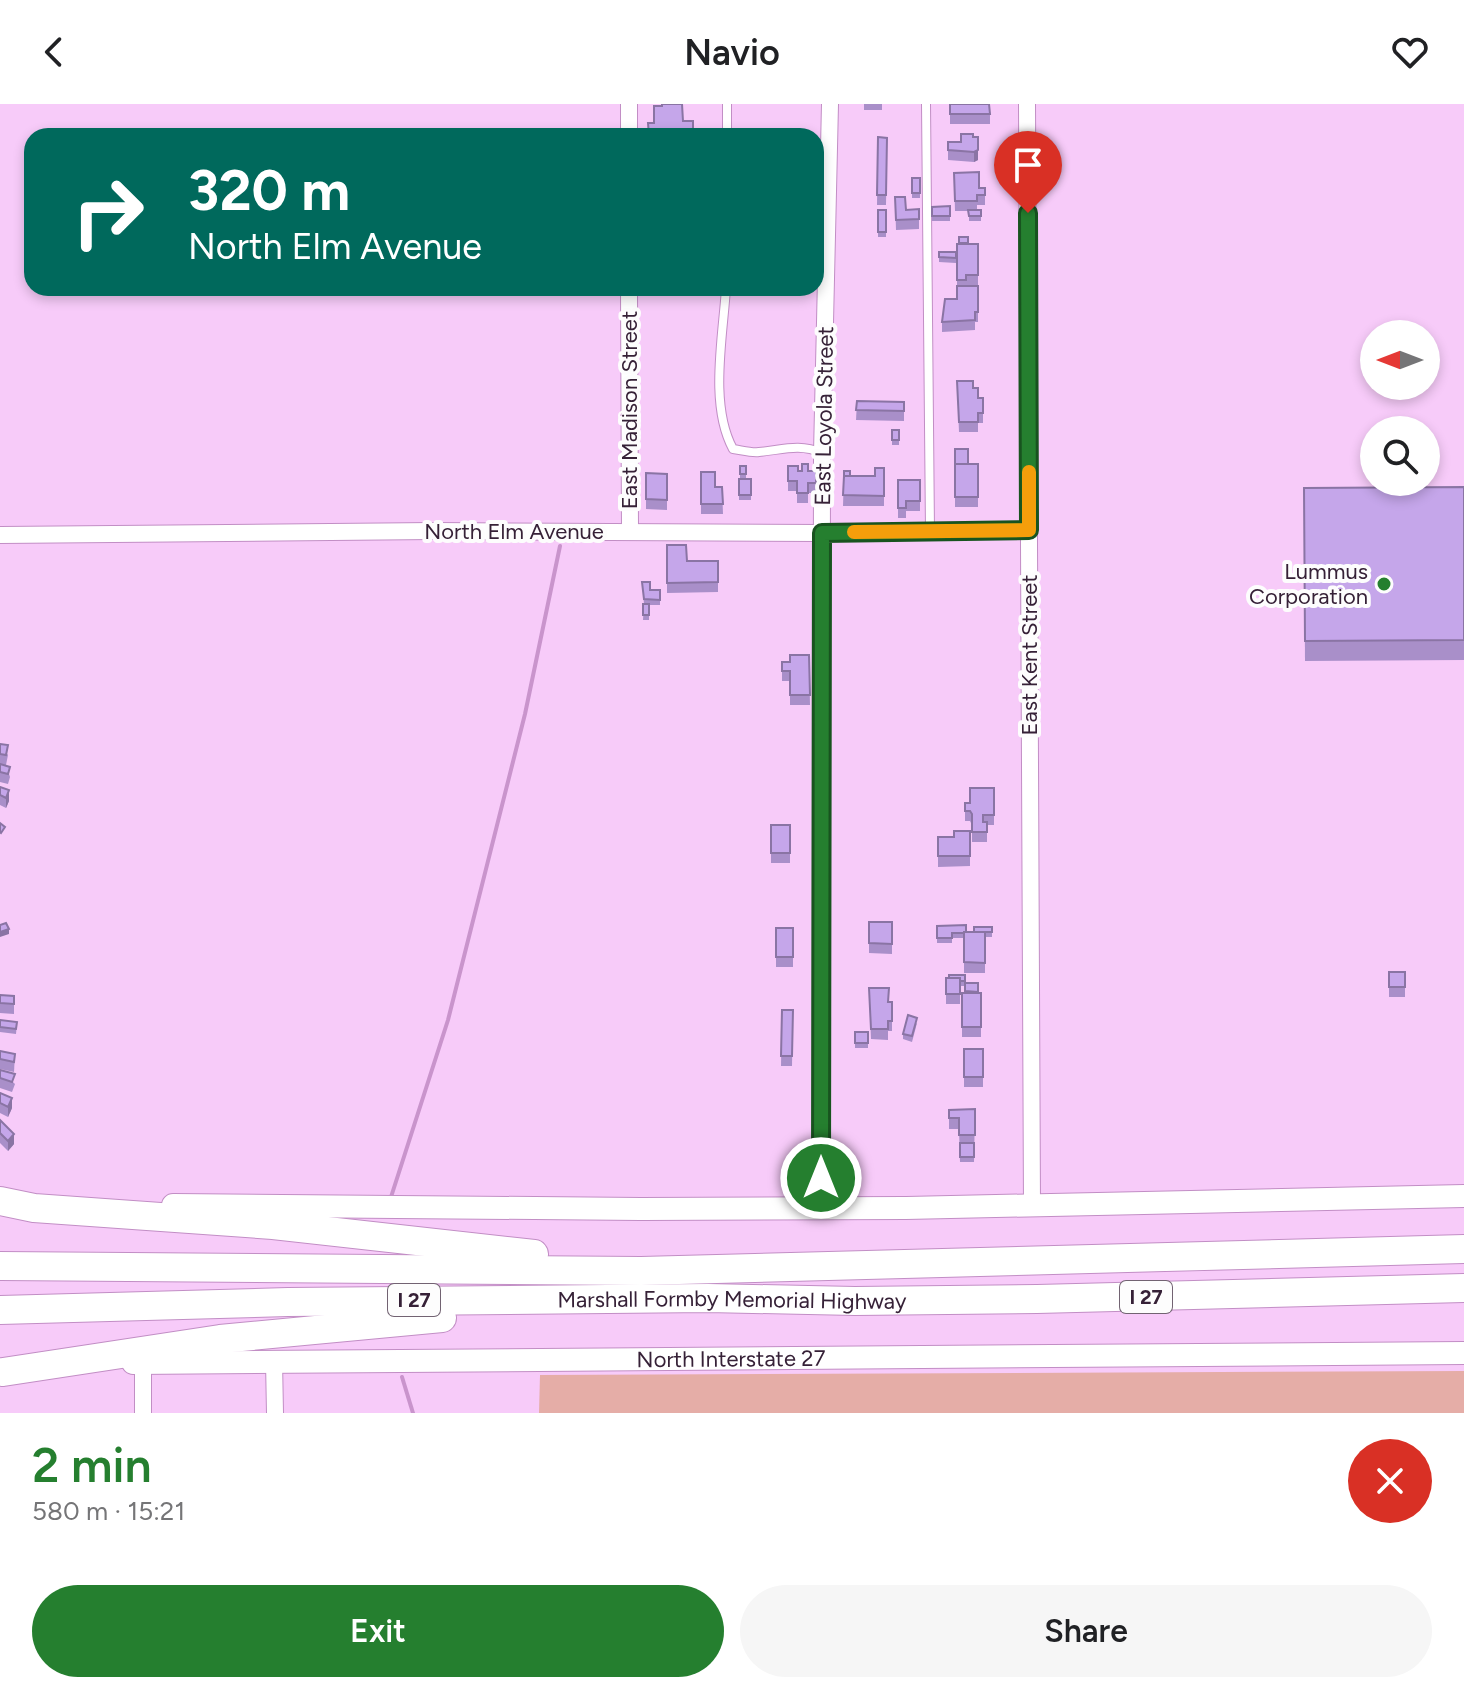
<!DOCTYPE html>
<meta charset="utf-8">
<style>
:root{--surface:#fff;--page:#f6f6f6;--text:#202124;--muted:#757577;--accent:#257f2f}
body{margin:0;font-family:Figtree,sans-serif;background:var(--page);color:var(--text);height:100vh;display:flex;flex-direction:column;font-size:30px;white-space:nowrap}
*{box-sizing:border-box;margin:0}
p{font-size:26px;color:var(--muted)}
.icon{flex:none;width:44px;height:44px;fill:none;stroke:currentColor;stroke-width:2;stroke-linecap:round;stroke-linejoin:round}
.map{position:relative;height:1309px;overflow:hidden}
.side{display:flex;flex-direction:column;background:var(--surface);flex:1}
.side>*{flex:none}
.top-card{position:absolute;left:24px;top:24px;width:800px;height:168px;border-radius:24px;box-shadow:0 4px 12px #0003;background:#00695c;color:#fff;overflow:hidden}
.needle{width:52px;rotate:270deg}
.fabs{position:absolute;left:1360px;top:216px;display:grid;gap:16px}
.fabs a{display:grid;place-items:center;width:80px;height:80px;border-radius:50%;background:var(--surface);box-shadow:0 4px 12px #0003;font-size:40px}
.pin{position:absolute;display:grid;place-items:center;width:68px;height:68px;color:#fff;margin:-82px -34px;border-radius:50% 50% 50% 0;rotate:-45deg;box-shadow:0 0 8px #0007}
.pin .icon{rotate:45deg}
.me{position:absolute;width:88px;margin:-44px;rotate:0deg;stroke-linejoin:round;filter:drop-shadow(0 0 6px #0008)}
.turn{display:flex;align-items:center;gap:28px;height:168px;padding:0 32px;font-size:36px}
.turn .icon{width:104px;height:104px;stroke-width:2.5}
.turn b{display:block;font-size:56px;line-height:68px}
.round{display:grid;place-items:center;flex:none;width:84px;height:84px;border-radius:42px;background:var(--page)}
.head{display:flex;align-items:center;justify-content:space-between;height:136px;padding:0 32px}
h1{font-size:48px;font-weight:600;line-height:60px;color:var(--accent)}
.primary-button{display:flex;gap:16px;margin-top:auto;padding:16px 32px}
.primary-button a{flex:1;height:92px;border-radius:48px;background:var(--accent);color:#fff;font-size:32px;font-weight:600;line-height:92px;text-align:center}
.primary-button a+a{background:var(--page);color:var(--text)}
header{display:flex;justify-content:space-between;align-items:center;height:104px;padding:0 32px;background:var(--surface);font-size:36px;font-weight:600}
.map>svg:first-child{display:block}
</style>
<header><svg class="icon" aria-label="back" viewBox="0 0 24 24"><path d="M15 5l-7 7 7 7"/></svg>Navio<svg class="icon" aria-label="heart" viewBox="0 0 24 24"><path d="M12 20l-8-8c-3-5 5-10 8-4 3-6 11-1 8 4z"/></svg></header>
<div class="map">
<svg width="1464" height="1309" viewBox="0 0 1464 1309">
<rect width="100%" height="100%" fill="#f7cbf9"/>
<path fill="#e5ada7" d="M1464 1267V1309H539L540 1271Z"/>
<g fill="none" stroke-linecap="round" stroke-linejoin="round">
<g stroke="#c994cc" stroke-width="4">
<path d="M391 1093 448 916 525 610 560 442"/>
<path d="M402 1273 413 1309"/>
</g>
<g stroke="#c28ec5" stroke-width="10">
<g id="service">
<path d="M727 0V32"/>
<path d="M926 0 930 427"/>
<path d="M726 184C723 233 709 301 733 345 741 346 751 349 759 348 782 346 799 339 822 349"/>
</g>
</g>
<g stroke="#c28ec5" stroke-width="18">
<g id="minor">
<path d="M629 0V32"/>
<path d="M1027 0 1032 1102"/>
<path d="M629 184 630 427"/>
<path d="M0 431 433 427 822 429 1029 426"/>
<path d="M821 1104 822 349 830 0"/>
<path d="M274 1257 275 1309"/>
<path d="M143 1258V1309"/>
</g>
</g>
<g stroke="#c28ec5" stroke-width="24">
<g id="secondary">
<path d="M173 1101 641 1105 906 1104 1464 1092"/>
<path id="s1" d="M133 1259 1464 1249"/>
</g>
</g>
<g stroke="#c28ec5" stroke-width="30">
<g id="motorway">
<path d="M0 1097 34 1104 273 1121 534 1150"/>
<path d="M0 1162 641 1167 1464 1145"/>
<path id="s2" d="M0 1206 288 1198 708 1194 855 1197 1037 1195 1464 1184"/>
<path d="M3 1268 220 1235 442 1214"/>
</g>
</g>
<use href="#service" stroke="#fff" stroke-width="8"/>
<use href="#minor" stroke="#fff" stroke-width="16"/>
<use href="#secondary" stroke="#fff" stroke-width="22"/>
<use href="#motorway" stroke="#fff" stroke-width="28"/>
</g>
<g fill="#a98fc9">
<rect x="864" y="0" width="18" height="6"/>
<rect x="950" y="0" width="40" height="20"/>
<path d="M683 17H693V32H648L654 19Z"/>
<path d="M973 30 978 56 974 58 948 56V38H961Z"/>
<path d="M878 33 887 34 886 101H877Z"/>
<path d="M954 69 979 84H985V101H977V106H981V117H969V107H955Z"/>
<rect x="912" y="74" width="8" height="20"/>
<path d="M895 93 906 106 919 105V125L896 126Z"/>
<path d="M950 102V117H932V103Z"/>
<rect x="878" y="106" width="8" height="27"/>
<path d="M959 133H968V140H978V181L966 182H978V218H975V226L942 228V218L957 195V140H959Z"/>
<path d="M939 148H956V159L939 158Z"/>
<path d="M957 277 973 284 978 294H983V319H978V328H959Z"/>
<path d="M857 297 904 298V317L856 316Z"/>
<rect x="892" y="326" width="7" height="15"/>
<rect x="955" y="360" width="23" height="43"/>
<rect x="740" y="362" width="6" height="13"/>
<path d="M788 362 798 367H816V389H808V399H797V387H788Z"/>
<path d="M884 364V402H843L844 367 850 372H875Z"/>
<path d="M701 368 715 383H722L723 410H701Z"/>
<path d="M646 369 667 370V406L646 405Z"/>
<rect x="739" y="375" width="12" height="21"/>
<path d="M898 376H920V407H906V414H898Z"/>
<path d="M1464 383V556L1305 557 1304 384Z"/>
<path d="M667 441 687 457H718V488L667 489Z"/>
<path d="M642 478 650 486H660V501H649V516H643L644 500Z"/>
<path d="M809 551 810 601H790V577H782V558H790Z"/>
<path d="M0 640 8 651 6 661 10 673 8 680 0 678Z"/>
<path d="M0 683 9 697 6 704 0 701Z"/>
<path d="M994 684V721H987V738H972V721L970 717H965V699H970Z"/>
<rect x="771" y="721" width="19" height="38"/>
<path d="M970 727V762L938 763V733H954Z"/>
<path d="M869 818H892V850L869 849Z"/>
<path d="M937 822 966 828H974L992 823V833H985V869H964V834H952V839H937Z"/>
<rect x="776" y="824" width="17" height="39"/>
<rect x="1389" y="868" width="16" height="25"/>
<path d="M965 871V879H978V889H981V933H962V889H965V882H960V900H946V874Z"/>
<path d="M869 884 889 898 892 908V927H888V936L871 935Z"/>
<path d="M0 891 14 892V910L0 909Z"/>
<path d="M782 906H793L792 962H781Z"/>
<path d="M0 916 17 918 16 930 0 928Z"/>
<path d="M917 919 912 938 903 935V930Z"/>
<rect x="855" y="928" width="13" height="16"/>
<rect x="964" y="945" width="19" height="38"/>
<path d="M0 947 15 950 14 968 0 965Z"/>
<path d="M0 966 15 980 12 988 0 984Z"/>
<path d="M0 989 12 1004 8 1013 0 1009Z"/>
<path d="M975 1005 974 1058H960L959 1025H949V1006Z"/>
<path d="M0 1016 14 1040 8 1047 0 1039Z"/>
</g>
<g fill="#8a74a4">
<path d="M978 46V56L974 58V48Z"/>
<path d="M9 686V697L6 704V694Z"/>
<path d="M9 825V830L0 833V828Z"/>
<path d="M12 994V1004L8 1013V1003Z"/>
<path d="M14 1030V1040L8 1047V1037Z"/>
</g>
<g fill="#c5a6ea" stroke="#8a74a4" stroke-width="2">
<path d="M662 0H682L683 17H693V30L676 27V32H649L648 19H654V2H662Z"/>
<path d="M950 0H989L990 10H950Z"/>
<path d="M961 30H973V33H978V46L974 48 948 46V38H961Z"/>
<path d="M878 33 887 34 886 91H877Z"/>
<path d="M979 68V84H985V91H977V97H955L954 69Z"/>
<rect x="912" y="74" width="8" height="15"/>
<path d="M895 93H905L906 106 919 105V115L896 116Z"/>
<path d="M950 102V112H932V103Z"/>
<rect x="878" y="106" width="8" height="22"/>
<path d="M968 106H981V112H969Z"/>
<rect x="959" y="133" width="9" height="6"/>
<path d="M957 140H978V171H966V176H957Z"/>
<path d="M939 148H956V154L939 153Z"/>
<path d="M957 182H978V208H975V216L942 218 945 195H957Z"/>
<path d="M957 277H973V284H978V294H983V309H978V318H959Z"/>
<path d="M857 297 904 298V307L856 306Z"/>
<rect x="892" y="326" width="7" height="10"/>
<rect x="955" y="345" width="13" height="15"/>
<path d="M802 360H808V367H816V379H808V389H797V377H788V362H798V367H802Z"/>
<rect x="955" y="360" width="23" height="33"/>
<rect x="740" y="362" width="6" height="8"/>
<path d="M875 364H884V392L843 391 844 372H875Z"/>
<path d="M844 367H850V372H844V374Z"/>
<path d="M701 368H715V383H722L723 400H701Z"/>
<path d="M646 369 667 370V396L646 395Z"/>
<rect x="739" y="375" width="12" height="16"/>
<path d="M898 376H920V397H906V404H898Z"/>
<path d="M1464 383V536L1305 537 1304 384Z"/>
<path d="M667 441H686L687 457H718V478L667 479Z"/>
<path d="M642 478H650V486H660V496L644 495Z"/>
<rect x="643" y="500" width="6" height="11"/>
<path d="M790 551H809L810 591H790V567H782V558H790Z"/>
<path d="M0 640 8 641 6 651 0 650Z"/>
<path d="M0 660 10 663 8 670 0 668Z"/>
<path d="M0 683 9 686 6 694 0 691Z"/>
<path d="M970 684H994V711H983V718H987V728H972V710L970 707H965V699H970Z"/>
<path d="M0 719 5 723 1 729 0 728Z"/>
<rect x="771" y="721" width="19" height="28"/>
<path d="M954 727H970V752H938V733H954Z"/>
<path d="M869 818H892V840L869 839Z"/>
<path d="M6 819 9 825 0 828V821Z"/>
<path d="M966 821V828H964V829H952V834H937V822Z"/>
<rect x="974" y="823" width="18" height="5"/>
<rect x="776" y="824" width="17" height="29"/>
<path d="M964 828H985V859L964 858Z"/>
<rect x="1389" y="868" width="16" height="15"/>
<path d="M949 871H965V877H960V874H949Z"/>
<rect x="946" y="874" width="14" height="16"/>
<path d="M965 879H978V888L965 887Z"/>
<path d="M869 884H889L888 898H892V917H888V925H871Z"/>
<rect x="962" y="889" width="19" height="34"/>
<path d="M0 891 14 892V900L0 899Z"/>
<path d="M782 906H793L792 952H781Z"/>
<path d="M908 911 917 914 912 932 903 930Z"/>
<path d="M0 916 17 918 16 925 0 923Z"/>
<rect x="855" y="928" width="13" height="11"/>
<rect x="964" y="945" width="19" height="28"/>
<path d="M0 947 15 950 14 958 0 955Z"/>
<path d="M0 966 15 970 12 978 0 974Z"/>
<path d="M0 989 12 994 8 1003 0 999Z"/>
<path d="M975 1005V1031H959V1014H949V1006Z"/>
<path d="M0 1016 14 1030 8 1037 0 1029Z"/>
<rect x="960" y="1039" width="14" height="14"/>
</g>
<g fill="none" stroke-linecap="round" stroke-linejoin="round">
<g stroke="#18531f" stroke-width="20">
<path id="route" d="M821 1074 822 429 1029 426 1028 109"/>
</g>
<use href="#route" stroke="#257f2f" stroke-width="14"/>
<path stroke="#f59e0b" stroke-width="14" d="M854 428 1029 426V368"/>
</g>
<circle fill="#257f2f" stroke="#fdfdfd" stroke-width="3" cx="1384" cy="480" r="8"/>
<g text-anchor="middle" dominant-baseline="central" stroke-width="8" stroke-linejoin="round" paint-order="stroke">
<g fill="#fdfdfd" stroke="#726372" stroke-width="2">
<rect x="1120" y="1177" width="52" height="32" rx="6"/>
<rect x="388" y="1180" width="52" height="32" rx="6"/>
</g>
<g font-size="20" font-weight="bold" fill="#362137">
<text x="1146" y="1193">I 27</text>
<text x="414" y="1196">I 27</text>
</g>
<g font-size="22" fill="#362137" stroke="#fdfdfd">
<text transform="translate(629 306) rotate(-90)">East Madison Street</text>
<text transform="translate(824 312) rotate(-89)">East Loyola Street</text>
<text x="514" y="427">North Elm Avenue</text>
<text transform="translate(1029 551) rotate(-90)">East Kent Street</text>
<text stroke="none"><textPath href="#s2" startOffset="732">Marshall Formby Memorial Highway</textPath></text>
<text stroke="none"><textPath href="#s1" startOffset="598">North Interstate 27</textPath></text>
</g>
<g font-size="22" fill="#362137" stroke="#fdfdfd" text-anchor="end">
<text x="1368" y="467">Lummus<tspan x="1368" dy="25">Corporation</tspan></text>
</g>
</g>
</svg>
<div class="fabs">
<a><svg class="needle" viewBox="-14 -14 28 28"><path d="M0-13l5 13h-10z" fill="#e53935"/><path d="M0 13l5-13h-10z" fill="#757577"/></svg></a>
<a><svg class="icon" aria-label="search" viewBox="0 0 24 24"><circle cx="10" cy="10" r="6"/><path d="M15 15l6 6"/></svg></a>
</div>
<div class="pin" style="left:1028px;top:109px;background:#d93025"><svg class="icon" aria-label="arrive" viewBox="0 0 24 24"><path d="M6 21V4h12l-3 4 3 4H6"/></svg></div>
<svg class="me" style="left:821px;top:1074px" viewBox="-20 -20 40 40"><circle r="17" fill="#257f2f" stroke="#fff" stroke-width="3"/><path d="M0-11L8 9 0 5-8 9z" fill="#fff"/></svg>
<div class="top-card">
<div class="turn"><svg class="icon" aria-label="right" viewBox="0 0 24 24"><path d="M7 20v-9h11M14 6l5 5-5 5"/></svg><div><b>320 m</b>North Elm Avenue</div></div>
</div>
</div>
<section class="side">
<div class="head"><div><h1>2 min</h1><p>580 m · 15:21</p></div><a class="round" style="background:#d93025;color:#fff"><svg class="icon" aria-label="close" viewBox="0 0 24 24"><path d="M6 6l12 12M18 6L6 18"/></svg></a></div>
<div class="primary-button"><a>Exit</a><a>Share</a></div>
</section>
